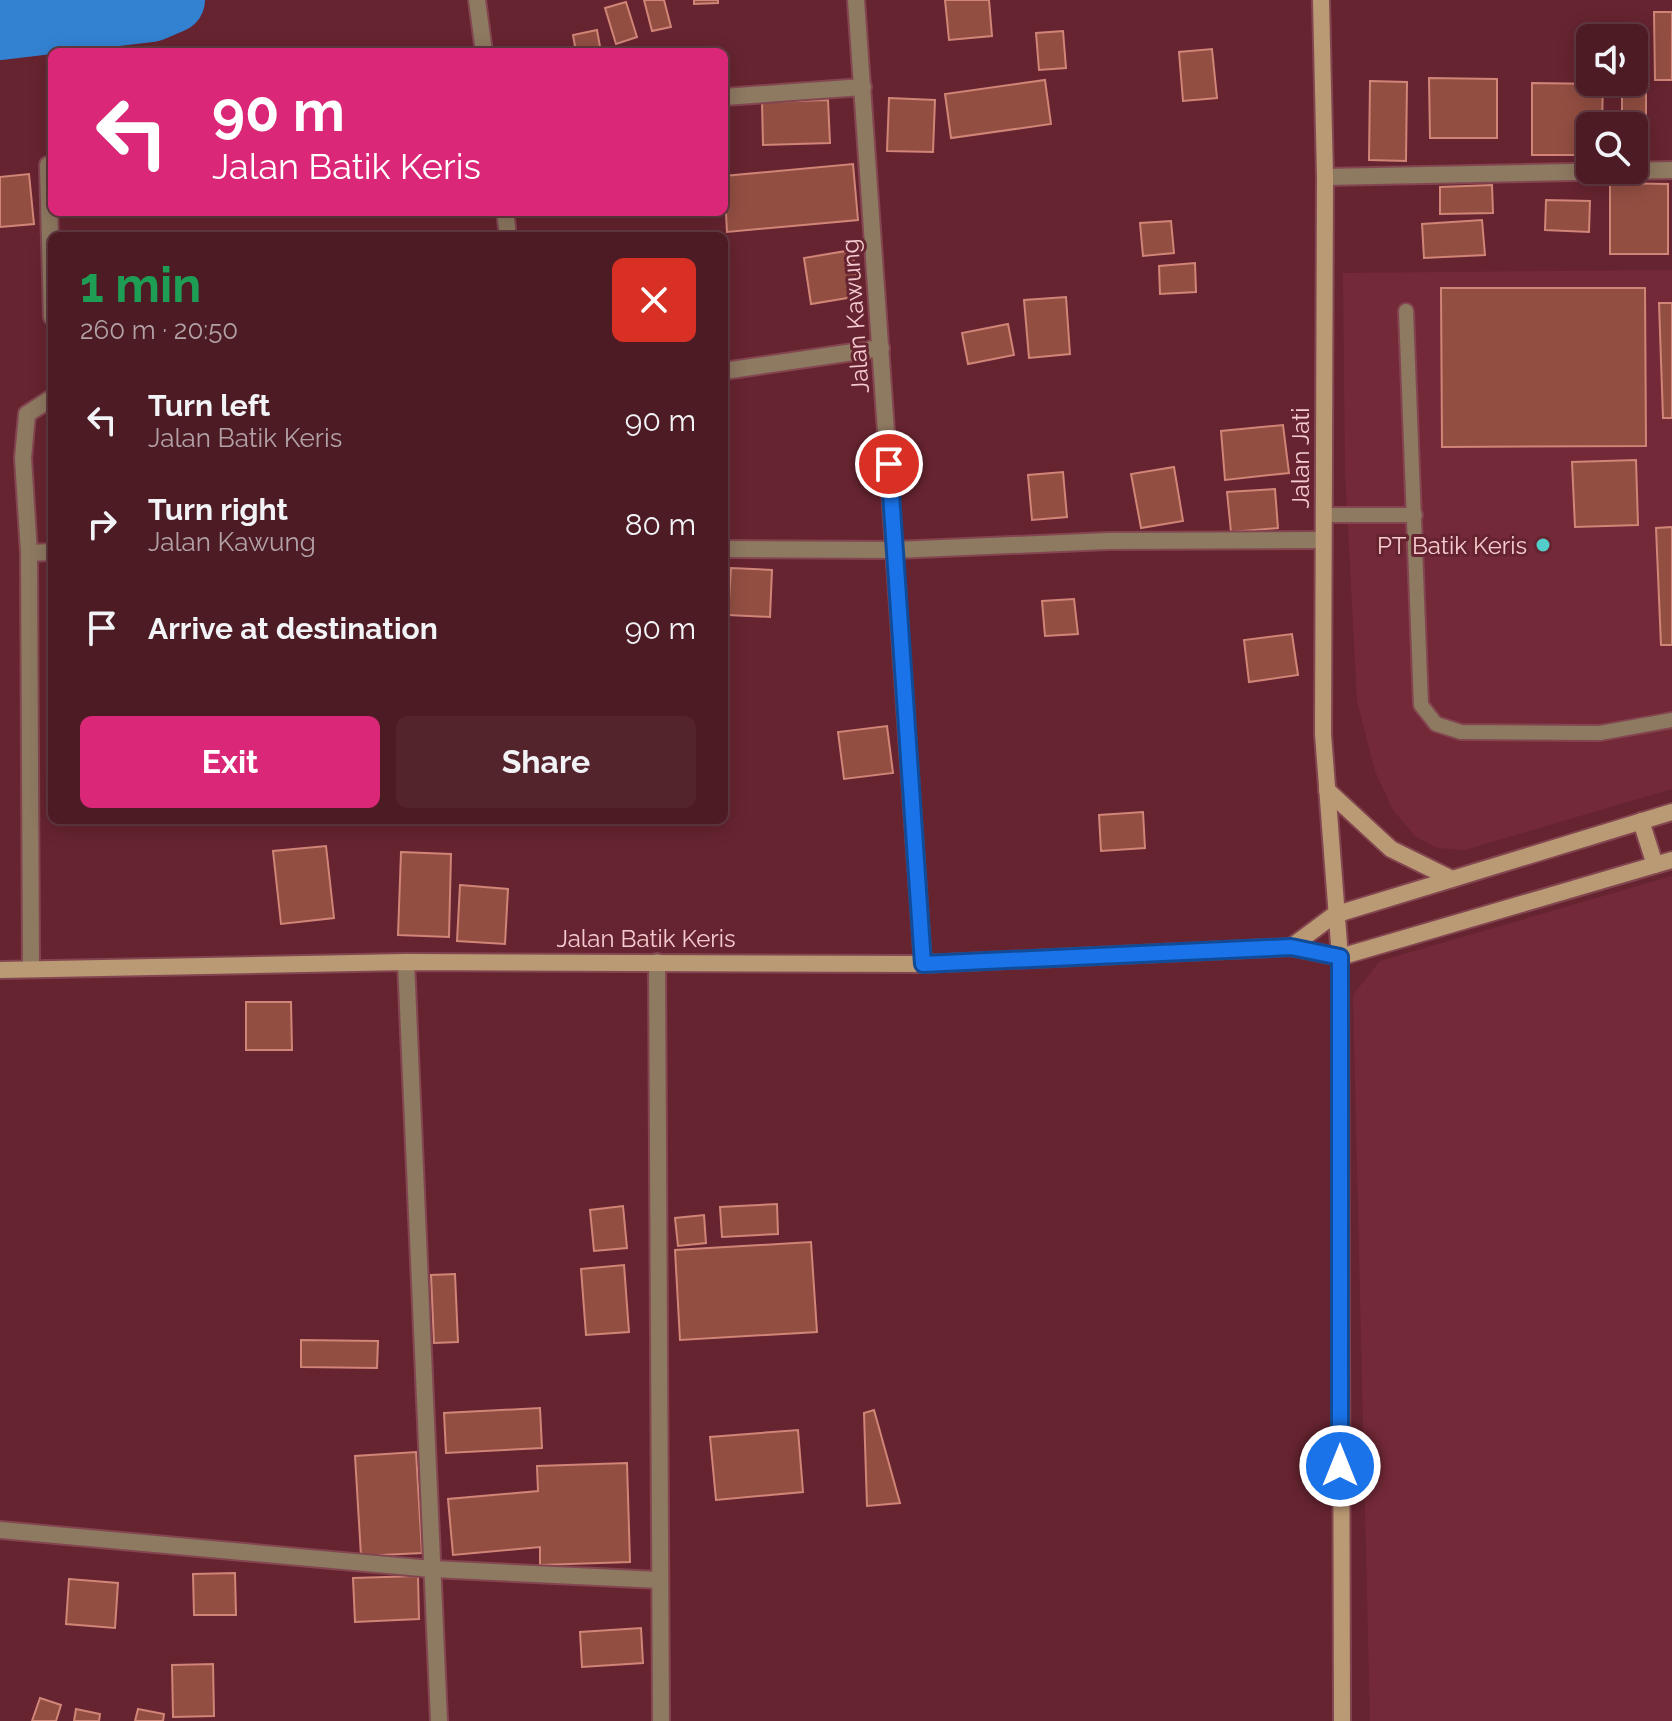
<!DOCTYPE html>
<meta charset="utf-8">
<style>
:root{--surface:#4c1b24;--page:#53242c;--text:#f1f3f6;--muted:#b2a1a6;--line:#633941;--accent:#db2777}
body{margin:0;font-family:Raleway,sans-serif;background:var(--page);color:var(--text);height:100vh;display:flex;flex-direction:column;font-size:30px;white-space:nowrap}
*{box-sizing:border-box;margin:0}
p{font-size:26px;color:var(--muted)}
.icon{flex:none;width:44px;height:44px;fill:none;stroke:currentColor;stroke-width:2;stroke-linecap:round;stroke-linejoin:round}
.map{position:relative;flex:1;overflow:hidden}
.details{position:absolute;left:48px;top:232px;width:680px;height:592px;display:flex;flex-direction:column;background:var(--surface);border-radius:12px;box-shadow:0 4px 20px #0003,0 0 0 2px var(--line)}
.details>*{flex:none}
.banner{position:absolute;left:48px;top:48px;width:680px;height:168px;border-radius:12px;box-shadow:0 4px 20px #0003,0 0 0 2px var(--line);background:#db2777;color:#fff;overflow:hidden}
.fabs{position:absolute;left:1576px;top:24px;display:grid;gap:16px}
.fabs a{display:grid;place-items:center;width:72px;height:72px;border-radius:12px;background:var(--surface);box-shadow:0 4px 20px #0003,0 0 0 2px var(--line);font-size:40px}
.pin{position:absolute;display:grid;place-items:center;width:68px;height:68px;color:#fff;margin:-34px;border:4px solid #fff;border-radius:50%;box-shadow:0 2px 8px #0007}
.me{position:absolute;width:88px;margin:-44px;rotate:0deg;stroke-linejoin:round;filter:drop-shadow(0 0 6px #0008)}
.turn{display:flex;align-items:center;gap:28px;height:168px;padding:0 32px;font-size:36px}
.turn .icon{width:104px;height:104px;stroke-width:2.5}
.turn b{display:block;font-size:56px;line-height:68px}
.round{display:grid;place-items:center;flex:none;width:84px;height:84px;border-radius:12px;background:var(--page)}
.head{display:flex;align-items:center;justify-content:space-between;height:136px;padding:0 32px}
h1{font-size:48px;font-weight:700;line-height:60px;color:#1e9e55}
.cta{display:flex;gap:16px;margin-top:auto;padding:16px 32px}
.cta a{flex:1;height:92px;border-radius:12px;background:var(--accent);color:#fff;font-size:32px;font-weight:700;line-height:92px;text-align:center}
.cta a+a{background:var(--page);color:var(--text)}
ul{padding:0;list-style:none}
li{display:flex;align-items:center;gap:24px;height:104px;padding:0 32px}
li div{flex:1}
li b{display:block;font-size:30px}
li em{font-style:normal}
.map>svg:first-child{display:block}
</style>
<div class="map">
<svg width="1672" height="1721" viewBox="0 0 1672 1721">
<rect width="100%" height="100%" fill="#662430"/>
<g fill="#742938">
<path d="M1672 270V789L1465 850 1437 848 1415 836 1393 810 1375 771 1357 701 1345 471 1343 273Z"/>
<path d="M1672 876V1721H1370L1353 995 1380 961Z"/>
</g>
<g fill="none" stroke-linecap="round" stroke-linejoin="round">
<path stroke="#3382d2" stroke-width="66" d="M0 27 151 9 172 0"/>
</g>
<g fill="#934e42" stroke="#d08577" stroke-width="2">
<path d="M644 0H664L671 27 652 31Z"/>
<path d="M694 0H718V3L694 4Z"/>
<path d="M945 0H989L992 36 949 40Z"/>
<path d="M626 2 637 37 616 44 605 8Z"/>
<path d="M1654 12H1672V80H1655Z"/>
<path d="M597 30 601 52H576L573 35Z"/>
<path d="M1063 31 1066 68 1039 70 1036 33Z"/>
<path d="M1212 49 1217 98 1183 101 1179 52Z"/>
<path d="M1429 78 1497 79V138H1430Z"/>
<path d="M1045 80 1051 124 951 138 945 94Z"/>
<path d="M1370 81 1407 82 1406 161 1369 160Z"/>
<path d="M1532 83 1603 84 1602 126H1590V155H1532Z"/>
<path d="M1622 89H1646V150H1634V126H1622Z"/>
<path d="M889 98 935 100 933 152 887 151Z"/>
<path d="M828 100 830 143 763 145 762 102Z"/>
<path d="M853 164 858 220 727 232 724 176Z"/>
<path d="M29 174 34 224 0 227V177Z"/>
<path d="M1610 183 1668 184V254H1610Z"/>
<path d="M1492 185 1493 213 1440 214V187Z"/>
<path d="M1546 200 1590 201 1589 232 1545 230Z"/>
<path d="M1482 220 1485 255 1424 258 1422 224Z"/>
<path d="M1171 221 1174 253 1143 256 1140 223Z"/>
<path d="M852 250 860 296 811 304 804 258Z"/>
<path d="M1195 263 1196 292 1160 294 1159 266Z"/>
<path d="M1441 288H1645L1646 446 1442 447Z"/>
<path d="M1066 297 1070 354 1029 358 1024 300Z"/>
<path d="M1659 303H1672V418H1663Z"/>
<path d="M1008 324 1014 355 968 364 962 333Z"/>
<path d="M1283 425 1289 473 1225 480 1221 431Z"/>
<path d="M1636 460 1638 525 1575 527 1572 462Z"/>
<path d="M1174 467 1183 521 1141 528 1131 474Z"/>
<path d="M1063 472 1067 517 1032 520 1028 475Z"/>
<path d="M1275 489 1278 528 1231 532 1227 492Z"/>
<path d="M1672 527V645H1661L1656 528Z"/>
<path d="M731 568 772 570 770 617 728 615Z"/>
<path d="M1074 599 1078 634 1045 636 1042 601Z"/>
<path d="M1292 634 1298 675 1249 682 1244 640Z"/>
<path d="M887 726 893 773 844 779 838 732Z"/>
<path d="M1143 812 1145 848 1101 851 1099 815Z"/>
<path d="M326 846 334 918 281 924 273 851Z"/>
<path d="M401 852 451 854 449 937 398 935Z"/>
<path d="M460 885 508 889 505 944 457 941Z"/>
<path d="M246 1002H291L292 1050H246Z"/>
<path d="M777 1204 778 1234 722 1237 720 1207Z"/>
<path d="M623 1206 627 1248 594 1251 590 1210Z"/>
<path d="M704 1215 706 1243 678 1246 675 1218Z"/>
<path d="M811 1242 817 1332 680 1340 675 1250Z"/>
<path d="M624 1265 629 1332 586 1335 581 1269Z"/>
<path d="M455 1274 458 1342 434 1343 431 1275Z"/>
<path d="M301 1340 378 1341 377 1368 301 1367Z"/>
<path d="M540 1408 542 1448 446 1453 444 1413Z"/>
<path d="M874 1410 900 1503 867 1506 864 1413Z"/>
<path d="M798 1430 803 1492 716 1500 710 1437Z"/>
<path d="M416 1452 422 1553 361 1556 355 1456Z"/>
<path d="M627 1463 630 1562 540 1565V1547L453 1555 448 1499 538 1491 537 1466Z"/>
<path d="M235 1573 236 1615H194L193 1574Z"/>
<path d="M418 1576 419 1619 355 1622 353 1578Z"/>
<path d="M69 1579 118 1583 115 1628 66 1624Z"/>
<path d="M641 1628 643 1663 582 1667 580 1632Z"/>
<path d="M213 1664 214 1716 173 1717 172 1665Z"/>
<path d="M40 1698 61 1705 56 1721H32Z"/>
<path d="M76 1709 100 1714 99 1721H74Z"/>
<path d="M138 1709 164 1714 163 1721H135Z"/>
</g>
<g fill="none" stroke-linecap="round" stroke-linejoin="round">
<g stroke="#834650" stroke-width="18">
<g id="lane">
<path d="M1406 311 1421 705 1436 724 1461 732 1600 733 1672 720"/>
<path d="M1324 515H1415"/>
</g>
</g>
<g stroke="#834650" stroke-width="20">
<g id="street">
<path d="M477 0 484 52"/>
<path d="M856 0 923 964"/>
<path d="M724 97 863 87"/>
<path d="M48 165 52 317"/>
<path d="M1325 177 1672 170"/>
<path d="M505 212 507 228"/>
<path d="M724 371 881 348"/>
<path d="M724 549 895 550 1108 541 1323 540"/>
<path d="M29 553 52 552"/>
<path d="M406 962 439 1721"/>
<path d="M657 962 661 1721"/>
<path d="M31 968 29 553 23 458 27 414 52 398"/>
<path d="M0 1530 432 1569 659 1580"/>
</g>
</g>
<g stroke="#834650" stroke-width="20">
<g id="secondary">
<path d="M1321 0 1325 177 1323 734 1340 957 1342 1721"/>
<path d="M1327 790 1391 849 1452 879"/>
<path d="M1641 821 1655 865"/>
<path d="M1291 947 1334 915 1672 812"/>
<path d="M0 970 406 962 923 964 1291 947 1340 957 1672 860"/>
</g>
</g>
<use href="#lane" stroke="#8e7961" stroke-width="14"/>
<use href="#street" stroke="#8e7961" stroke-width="16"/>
<use href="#secondary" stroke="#ba9a74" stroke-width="16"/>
</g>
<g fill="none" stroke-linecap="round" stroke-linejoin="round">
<g stroke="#114b97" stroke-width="20">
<path id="route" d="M889 464 923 964 1291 947 1340 957V1466"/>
</g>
<use href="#route" stroke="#1a73e8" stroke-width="14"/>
</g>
<circle fill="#53cdc9" stroke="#662430" stroke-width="3" cx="1543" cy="545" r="8"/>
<g text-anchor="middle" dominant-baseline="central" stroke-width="6" stroke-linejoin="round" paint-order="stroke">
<g font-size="24" fill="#f6ccd0" stroke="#662430">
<text transform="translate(855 316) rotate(-94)">Jalan Kawung</text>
<text transform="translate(1300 458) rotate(-90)">Jalan Jati</text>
<text x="646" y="938">Jalan Batik Keris</text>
</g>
<g font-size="24" fill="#f6ccd0" stroke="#662430" text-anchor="end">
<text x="1527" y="545">PT Batik Keris</text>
</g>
</g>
</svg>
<div class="fabs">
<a><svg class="icon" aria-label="sound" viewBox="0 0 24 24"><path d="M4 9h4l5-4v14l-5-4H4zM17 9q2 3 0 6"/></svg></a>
<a><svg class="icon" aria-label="search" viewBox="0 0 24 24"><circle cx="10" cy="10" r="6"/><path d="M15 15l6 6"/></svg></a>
</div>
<div class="pin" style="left:889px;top:464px;background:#d93025"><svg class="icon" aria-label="arrive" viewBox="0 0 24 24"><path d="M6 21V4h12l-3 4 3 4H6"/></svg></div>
<svg class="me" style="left:1340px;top:1466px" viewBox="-20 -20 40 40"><circle r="17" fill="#1a73e8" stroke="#fff" stroke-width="3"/><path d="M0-11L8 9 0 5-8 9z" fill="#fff"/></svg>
<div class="banner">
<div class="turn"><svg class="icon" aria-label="left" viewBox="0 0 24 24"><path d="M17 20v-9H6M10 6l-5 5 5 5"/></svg><div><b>90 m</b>Jalan Batik Keris</div></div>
</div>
<section class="details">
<div class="head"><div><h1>1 min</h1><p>260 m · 20:50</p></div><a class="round" style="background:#d93025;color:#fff"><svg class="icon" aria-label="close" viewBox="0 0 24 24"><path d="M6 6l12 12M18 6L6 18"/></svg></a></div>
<ul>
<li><svg class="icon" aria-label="left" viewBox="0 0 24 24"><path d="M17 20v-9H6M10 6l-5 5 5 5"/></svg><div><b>Turn left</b><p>Jalan Batik Keris</p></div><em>90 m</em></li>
<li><svg class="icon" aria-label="right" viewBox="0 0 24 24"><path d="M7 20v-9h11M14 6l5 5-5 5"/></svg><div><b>Turn right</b><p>Jalan Kawung</p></div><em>80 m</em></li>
<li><svg class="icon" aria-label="arrive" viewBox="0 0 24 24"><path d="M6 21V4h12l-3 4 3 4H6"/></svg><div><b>Arrive at destination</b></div><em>90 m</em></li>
</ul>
<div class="cta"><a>Exit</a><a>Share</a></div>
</section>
</div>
